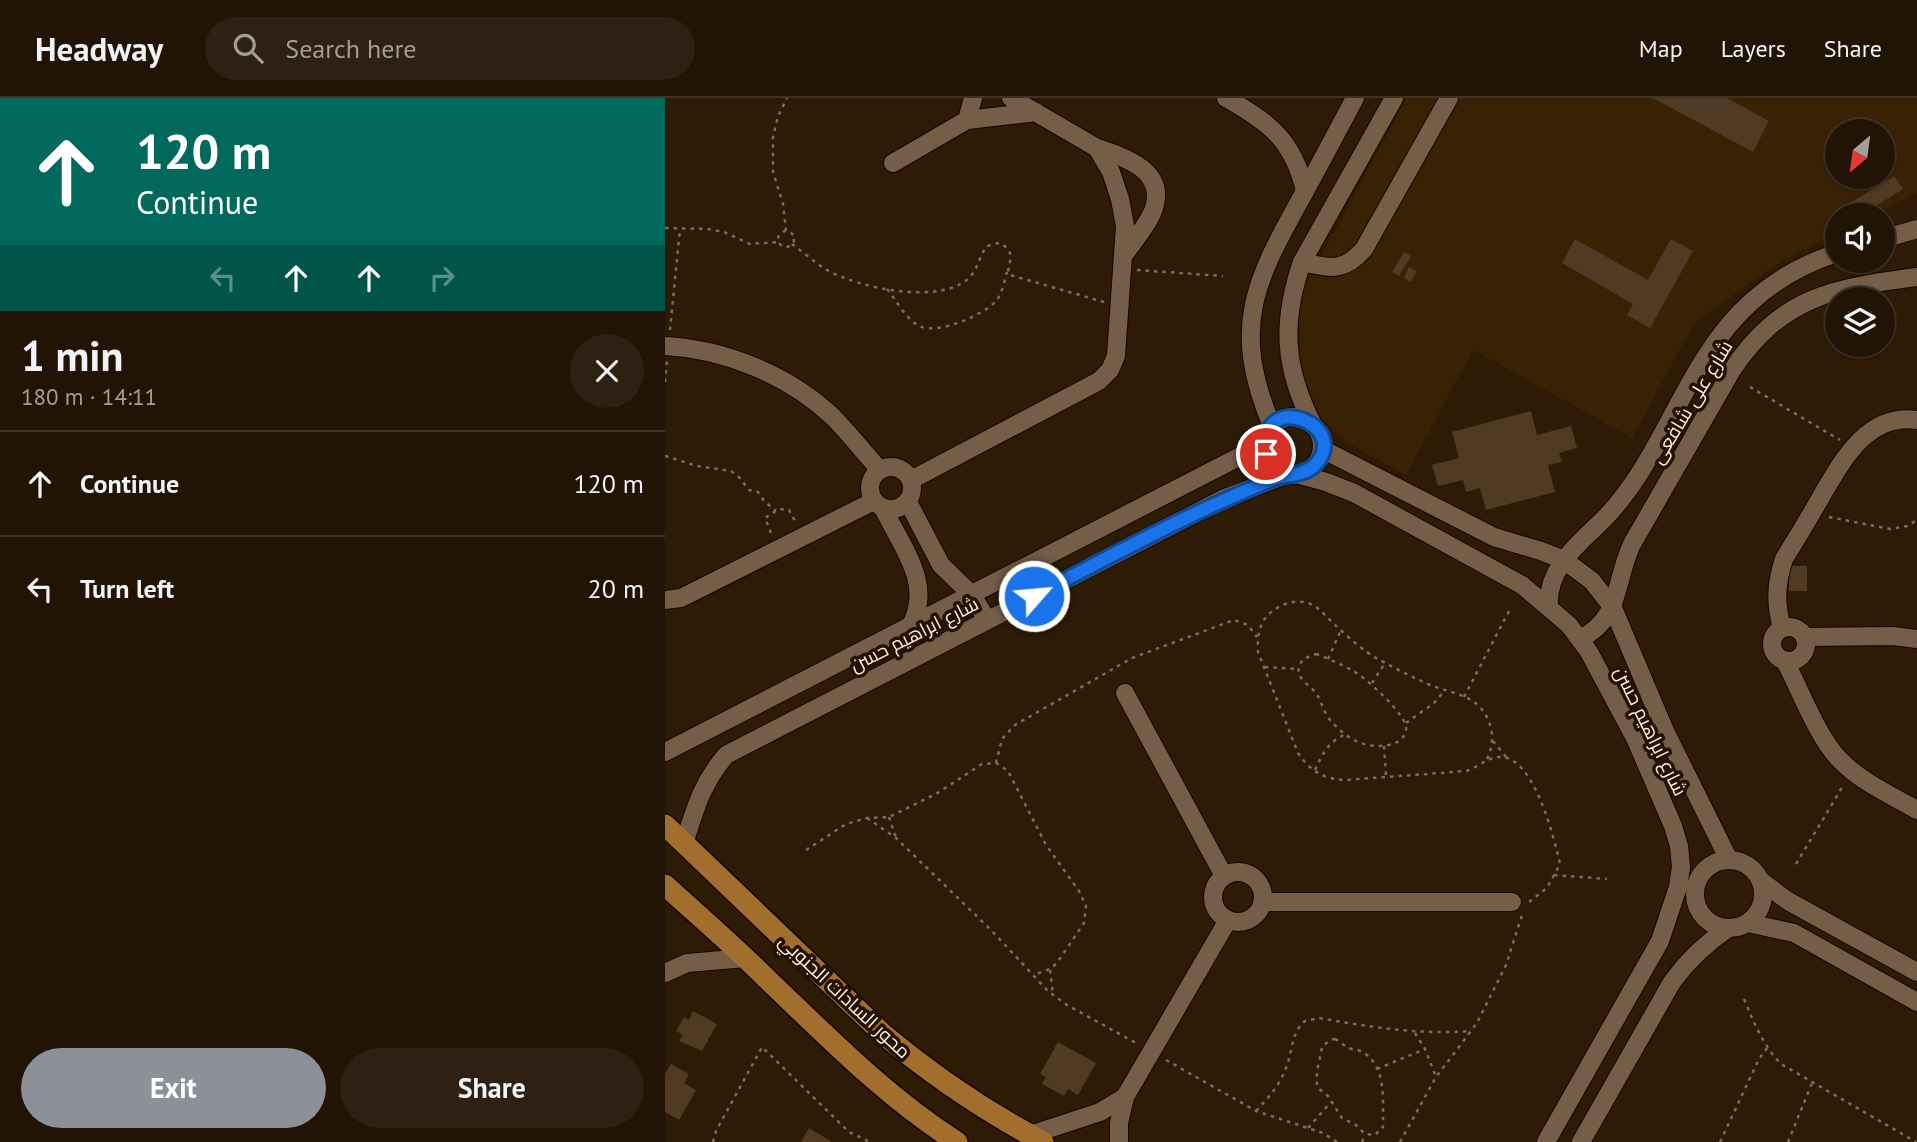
<!DOCTYPE html>
<meta charset="utf-8">
<style>
:root{--surface:#221404;--page:#2e2113;--text:#f1f3f6;--muted:#a29e9a;--line:#3f3326;--accent:#8c9099}
body{margin:0;font-family:"PT Sans",Cairo,sans-serif;background:var(--page);color:var(--text);height:100vh;display:flex;flex-direction:column;font-size:26px;white-space:nowrap}
*{box-sizing:border-box;margin:0}
p{font-size:23px;color:var(--muted)}
.icon{flex:none;width:38px;height:38px;fill:none;stroke:currentColor;stroke-width:2;stroke-linecap:round;stroke-linejoin:round}
.map{position:relative;flex:1;overflow:hidden}
.side{display:flex;flex-direction:column;background:var(--surface);width:665px}
.side>*{flex:none}
.guide{background:#00695c;color:#fff;overflow:hidden}
.needle{width:46px;rotate:209deg}
.buttons{position:absolute;left:1160px;top:21px;display:grid;gap:14px}
.buttons a{display:grid;place-items:center;width:70px;height:70px;border-radius:50%;background:var(--surface);box-shadow:0 2px 5px #0004,0 0 0 2px var(--line);font-size:35px}
.pin{position:absolute;display:grid;place-items:center;width:60px;height:60px;color:#fff;margin:-30px;border:4px solid #fff;border-radius:50%;box-shadow:0 2px 7px #0007}
.me{position:absolute;width:77px;margin:-38px;rotate:63deg;stroke-linejoin:round;filter:drop-shadow(0 0 5px #0008)}
.turn{display:flex;align-items:center;gap:24px;height:147px;padding:0 21px;font-size:32px}
.turn .icon{width:91px;height:91px;stroke-width:2.5}
.turn b{display:block;font-size:49px;line-height:60px}
.lanes{display:flex;align-items:center;height:66px;padding:0 21px;background:#0003;justify-content:center;gap:35px;direction:ltr}
.lanes .off{opacity:.35}
.round{display:grid;place-items:center;flex:none;width:74px;height:74px;border-radius:37px;background:var(--page)}
.overview{display:flex;align-items:center;justify-content:space-between;height:119px;padding:0 21px}
h1{font-size:42px;font-weight:600;line-height:52px}
.primary-button{display:flex;gap:14px;margin-top:auto;padding:14px 21px}
.primary-button a{flex:1;height:80px;border-radius:42px;background:var(--accent);color:#fff;font-size:28px;font-weight:600;line-height:80px;text-align:center}
.primary-button a+a{background:var(--page);color:var(--text)}
ul{padding:0;list-style:none}
li{display:flex;align-items:center;gap:21px;height:105px;padding:0 21px;border-top:2px solid var(--line)}
li div{flex:1}
li b{display:block;font-size:26px}
li em{font-style:normal}
header{display:flex;align-items:center;gap:42px;box-sizing:border-box;height:98px;padding:0 35px;background:var(--surface);border-bottom:2px solid var(--line)}
header strong{font-size:33px}
nav{display:flex;gap:38px;margin-inline-start:auto;font-size:24px}
.search{width:490px;height:63px;background:var(--page);display:flex;align-items:center;gap:18px;box-sizing:border-box;padding:0 24px;border-radius:38px;color:var(--muted);font-size:26px}
main{display:flex;flex:1;min-height:0}
.map>svg:first-child{display:block}
</style>
<header>
<strong>Headway</strong>
<div class="search"><svg class="icon" aria-label="search" viewBox="0 0 24 24"><circle cx="10" cy="10" r="6"/><path d="M15 15l6 6"/></svg>Search here</div>
<nav><a>Map</a><a>Layers</a><a>Share</a></nav>
</header>
<main>
<section class="side">
<div class="guide">
<div class="turn"><svg class="icon" aria-label="ahead" viewBox="0 0 24 24"><path d="M12 20V5M6 11l6-6 6 6"/></svg><div><b>120 m</b>Continue</div></div>
<div class="lanes"><svg class="icon off" aria-label="left" viewBox="0 0 24 24"><path d="M17 20v-9H6M10 6l-5 5 5 5"/></svg><svg class="icon" aria-label="ahead" viewBox="0 0 24 24"><path d="M12 20V5M6 11l6-6 6 6"/></svg><svg class="icon" aria-label="ahead" viewBox="0 0 24 24"><path d="M12 20V5M6 11l6-6 6 6"/></svg><svg class="icon off" aria-label="right" viewBox="0 0 24 24"><path d="M7 20v-9h11M14 6l5 5-5 5"/></svg></div>
</div>
<div class="overview"><div><h1>1 min</h1><p>180 m · 14:11</p></div><a class="round"><svg class="icon" aria-label="close" viewBox="0 0 24 24"><path d="M6 6l12 12M18 6L6 18"/></svg></a></div>
<ul>
<li><svg class="icon" aria-label="ahead" viewBox="0 0 24 24"><path d="M12 20V5M6 11l6-6 6 6"/></svg><div><b>Continue</b></div><em>120 m</em></li>
<li><svg class="icon" aria-label="left" viewBox="0 0 24 24"><path d="M17 20v-9H6M10 6l-5 5 5 5"/></svg><div><b>Turn left</b></div><em>20 m</em></li>
</ul>
<div class="primary-button"><a>Exit</a><a>Share</a></div>
</section>
<div class="map">
<svg width="1252" height="1044" viewBox="0 0 1252 1044">
<rect width="100%" height="100%" fill="#2e1b05"/>
<path fill="#392103" fill-rule="evenodd" d="M742 0H1252V95L1208 117H1172V135L1115 164 1030 224 967 340 808 252 741 377 679 343 651 315 635 277 634 199ZM1172 33H1218V79H1172Z"/>
<g fill="#4f3a24">
<path d="M988 0H1062L1104 23 1088 54Z"/>
<path d="M1229 78 1238 91 1197 117H1182L1177 110Z"/>
<path d="M910 141 983 182 1006 141 1028 153 985 230 962 217 968 206 897 165Z"/>
<path d="M739 154 746 158 734 178 727 174Z"/>
<path d="M744 169 752 173 746 184 739 180Z"/>
<path d="M866 313 872 337 906 328 912 350 894 355 897 364 883 367 890 394 821 412 815 390 801 394 798 382 773 388 767 367 794 360 787 334Z"/>
<rect x="1124" y="468" width="18" height="25"/>
<path d="M28 913 52 926 37 953 14 943 18 937 11 933 19 919 24 922Z"/>
<path d="M393 944 431 965 413 997 403 991 399 998 377 986 381 979 375 976Z"/>
<path d="M6 966 24 976 19 985 31 992 14 1022 0 1014V976Z"/>
<path d="M144 1030 167 1044H136Z"/>
</g>
<g fill="none" stroke-linecap="round" stroke-linejoin="round">
<g stroke="#150500" stroke-width="20">
<g id="minor">
<path d="M561 0C605 25 628 42 640 93"/>
<path d="M302 22 308 0"/>
<path d="M432 50C459 59 501 72 489 110 485 124 468 144 459 157"/>
<path d="M228 65 302 22 371 14"/>
<path d="M1218 141 1252 131"/>
<path d="M637 164C665 170 678 175 699 151L784 0"/>
<path d="M0 248C59 251 124 277 168 319 184 335 199 355 215 372"/>
<circle cx="628" cy="348" r="29"/>
<path d="M648 327C619 270 616 225 637 164L729 0"/>
<path d="M607 328C565 228 590 183 639 95 656 64 673 32 690 0"/>
<path d="M657 351 829 439 876 453 899 462 927 483 948 510 1000 633 1064 762"/>
<circle cx="226" cy="390" r="21"/>
<path d="M632 376 661 384 689 395 857 487 904 527 924 554 970 640 1008 728 1014 748 1016 769 1013 789 995 843 881 1044"/>
<path d="M246 382 434 283 445 272 451 258 460 128 455 101 446 74 432 50 346 0"/>
<path d="M243 404 276 467 307 497 322 522"/>
<path d="M218 410C237 450 269 486 245 529"/>
<path d="M0 502 16 500 209 403"/>
<path d="M884 509C881 471 913 446 938 422 1000 359 1019 265 1085 205 1110 182 1141 165 1172 155"/>
<circle cx="1124" cy="546" r="17"/>
<path d="M1117 530C1110 505 1111 485 1119 461 1132 440 1144 420 1156 399 1177 363 1202 315 1252 322"/>
<path d="M1140 539 1228 538 1252 541"/>
<path d="M915 541C957 520 949 484 967 446L1067 272C1117 198 1168 190 1252 179"/>
<path d="M1120 563C1135 592 1153 640 1175 662 1196 684 1226 697 1252 712"/>
<path d="M460 595 559 778"/>
<path d="M0 654 599 346"/>
<path d="M19 746C30 711 37 685 61 657L558 401 623 376"/>
<circle cx="1064" cy="796" r="34"/>
<circle cx="573" cy="799" r="25"/>
<path d="M1096 783 1123 803 1252 874"/>
<path d="M598 804H847"/>
<path d="M1083 825 1129 835 1252 904"/>
<path d="M0 875 22 865 81 860"/>
<path d="M365 1037 435 1014 460 999"/>
<path d="M454 1044V1025L460 999 563 822"/>
<path d="M916 1044 1007 884C1023 862 1040 846 1063 830"/>
</g>
</g>
<g stroke="#150500" stroke-width="24">
<g id="major">
<path d="M0 727 218 936C268 978 320 1013 378 1044"/>
<path d="M0 787C34 818 69 848 102 881 163 939 221 999 292 1044"/>
</g>
</g>
<g stroke="#7d6c5a" stroke-width="2.5" stroke-dasharray="3.5 5" stroke-linecap="butt">
<path d="M0 130 43 131 59 134 85 146 114 144"/>
<path d="M121 133 118 106 108 74V39L113 18 122 0"/>
<circle cx="121" cy="141" r="8"/>
<path d="M127 146C138 154 150 165 162 172 194 190 273 207 303 181 313 172 314 158 322 148L334 145C350 152 345 161 343 174L345 177 439 204"/>
<path d="M472 172 558 178"/>
<path d="M222 191C232 203 240 220 254 228 273 237 316 218 330 204 337 197 339 184 342 174"/>
<path d="M5 232 15 131"/>
<path d="M0 284 2 263"/>
<path d="M1085 289 1175 342"/>
<path d="M0 358 32 368 66 373 74 379 84 392 93 394 99 403 111 413"/>
<path d="M1164 419 1225 431 1242 428 1252 422"/>
<path d="M106 435 100 420 114 411 124 412 130 423"/>
<path d="M651 556C662 560 675 566 685 571 699 578 744 618 741 632 738 652 704 650 691 643 682 639 672 630 666 623 658 614 657 604 651 595 641 583 626 579 638 561Z"/>
<path d="M663 561 676 532"/>
<path d="M600 569 633 571"/>
<path d="M707 585 720 565"/>
<path d="M799 599 844 513"/>
<path d="M741 625 769 605 780 592"/>
<path d="M828 643 841 659"/>
<path d="M719 648 721 678"/>
<path d="M822 661C831 643 828 622 813 607 799 595 779 593 763 586 747 579 731 571 715 562 699 554 682 538 669 526 662 520 657 512 649 508 637 500 620 504 609 512 594 522 592 538 593 554L633 655C646 674 659 681 681 682L801 673C815 669 826 655 842 660 871 669 889 739 895 766L882 790 864 804"/>
<path d="M331 665 337 641 350 627 467 560 569 522 583 527 592 539"/>
<path d="M650 672C658 655 663 644 681 636"/>
<path d="M224 719 231 740"/>
<path d="M202 720 231 740 326 832 383 893 402 907 471 945"/>
<path d="M141 752 181 726 202 720 224 719 271 696 317 666 331 665 343 673 381 747 414 793 421 808 419 825 392 865 385 871 371 876"/>
<path d="M1131 766 1178 688"/>
<path d="M889 777 942 781"/>
<path d="M385 872 388 897"/>
<path d="M1079 901C1089 925 1098 947 1116 966L1251 1044"/>
<path d="M750 935 760 951 771 979"/>
<path d="M670 941C676 944 679 948 684 950 688 952 692 951 695 953 721 964 718 1001 718 1024V1029L710 1037 700 1036 691 1027 677 1020 663 998 653 990C649 979 655 962 657 949L665 942Z"/>
<path d="M501 962 591 1013 658 1035 672 1044"/>
<path d="M712 971 760 951"/>
<path d="M591 1013C603 1000 615 987 621 970 628 954 625 936 640 923L654 920C705 929 754 937 806 933"/>
<path d="M643 1030 666 1004"/>
<path d="M48 1044 51 1033 97 949 184 1034 205 1044"/>
<path d="M697 1044 700 1036"/>
<path d="M735 1044 771 979 812 925 841 867 857 817"/>
<path d="M1055 1044 1094 961 1102 950"/>
<path d="M1123 1044 1147 985"/>
</g>
<use href="#minor" stroke="#755e47" stroke-width="18"/>
<use href="#major" stroke="#a16e2e" stroke-width="21"/>
</g>
<g fill="none" stroke-linecap="round" stroke-linejoin="round">
<g stroke="#114b97" stroke-width="18">
<path id="route" d="M369 498C448 457 526 414 609 381 622 376 638 378 649 368 690 328 592 288 601 356"/>
</g>
<use href="#route" stroke="#1a73e8" stroke-width="12"/>
</g>
<g text-anchor="middle" dominant-baseline="central" stroke-width="7" stroke-linejoin="round" paint-order="stroke">
<g font-size="19" fill="#fef1e4" stroke="#241100">
<text transform="translate(1026 304) rotate(-59)">شارع على شافعى</text>
<text transform="translate(249 536) rotate(-27)">شارع ابراهيم حسن</text>
<text transform="translate(986 633) rotate(64)">شارع ابراهيم حسن</text>
<text transform="translate(180 898) rotate(43)">محور السادات الجنوبي</text>
</g>
</g>
</svg>
<div class="buttons">
<a><svg class="needle" viewBox="-14 -14 28 28"><path d="M0-13l5 13h-10z" fill="#e53935"/><path d="M0 13l5-13h-10z" fill="#a29e9a"/></svg></a>
<a><svg class="icon" aria-label="sound" viewBox="0 0 24 24"><path d="M4 9h4l5-4v14l-5-4H4zM17 9q2 3 0 6"/></svg></a>
<a><svg class="icon" aria-label="layers" viewBox="0 0 24 24"><path d="M12 4l9 5-9 5-9-5zM3 14l9 5 9-5"/></svg></a>
</div>
<div class="pin" style="left:601px;top:356px;background:#d93025"><svg class="icon" aria-label="arrive" viewBox="0 0 24 24"><path d="M6 21V4h12l-3 4 3 4H6"/></svg></div>
<svg class="me" style="left:369px;top:498px" viewBox="-20 -20 40 40"><circle r="17" fill="#1a73e8" stroke="#fff" stroke-width="3"/><path d="M0-11L8 9 0 5-8 9z" fill="#fff"/></svg>
</div>
</main>
